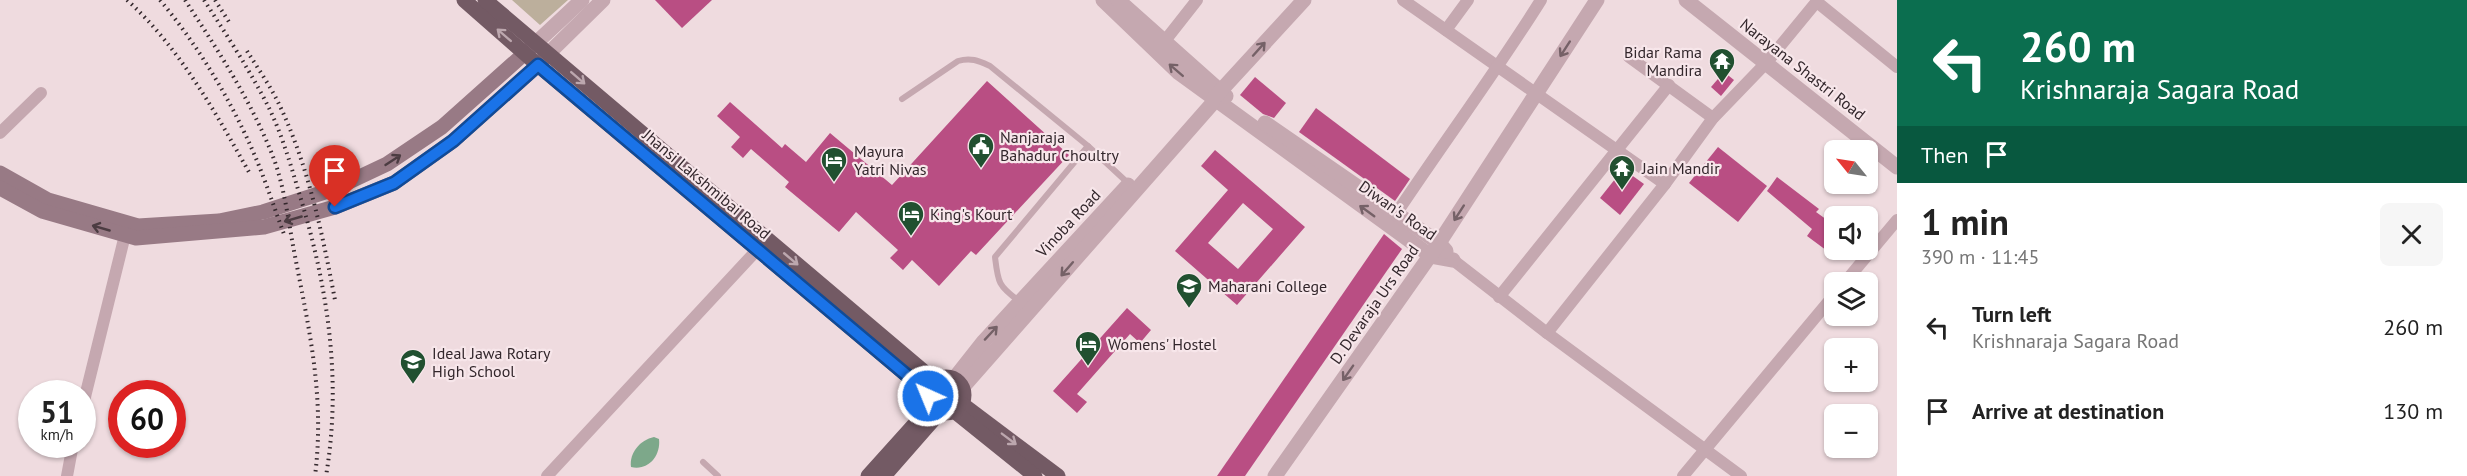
<!DOCTYPE html>
<meta charset="utf-8">
<style>
:root{--surface:#fff;--page:#f6f6f6;--text:#222;--muted:#767676}
body{margin:0;font-family:"PT Sans",sans-serif;background:var(--page);color:var(--text);height:100vh;display:flex;flex-direction:column;font-size:22px;white-space:nowrap}
*{box-sizing:border-box;margin:0}
p{font-size:20px;color:var(--muted)}
.icon{flex:none;width:33px;height:33px;fill:none;stroke:currentColor;stroke-width:2;stroke-linecap:round;stroke-linejoin:round}
.map{position:relative;flex:1;overflow:hidden}
.sheet{display:flex;flex-direction:column;background:var(--surface);width:570px}
.sheet>*{flex:none}
.banner{background:#0b6e4f;color:#fff;overflow:hidden}
.needle{width:39px;rotate:300deg}
.controls{position:absolute;left:1824px;top:140px;display:grid;gap:12px}
.controls a{display:grid;place-items:center;width:54px;height:54px;border-radius:9px;background:var(--surface);box-shadow:0 2px 4px #0004;font-size:30px}
.speed{position:absolute;left:18px;top:380px;display:flex;gap:12px;font-size:30px;font-weight:700;text-align:center}
.speed>*{display:grid;place-content:center;width:78px;height:78px;border-radius:50%;background:var(--surface);box-shadow:0 2px 4px #0004;line-height:1}
.speed small{font-size:15px;font-weight:400}
.speed .limit{border:9px solid #d22;background:#fff;color:#111}
.pin{position:absolute;display:grid;place-items:center;width:51px;height:51px;color:#fff;margin:-62px -26px;border-radius:50% 50% 50% 0;rotate:-45deg;box-shadow:0 0 6px #0007}
.pin .icon{rotate:45deg}
.me{position:absolute;width:66px;margin:-33px;rotate:316deg;stroke-linejoin:round;filter:drop-shadow(0 0 4px #0008)}
.turn{display:flex;align-items:center;gap:21px;height:126px;padding:0 24px;font-size:27px}
.turn .icon{width:78px;height:78px;stroke-width:2.5}
.turn b{display:block;font-size:42px;line-height:51px}
.then{display:flex;align-items:center;height:57px;padding:0 24px;background:#0003;gap:12px;font-size:22px}
.round{display:grid;place-items:center;flex:none;width:63px;height:63px;border-radius:9px;background:var(--page)}
.head{display:flex;align-items:center;justify-content:space-between;height:102px;padding:0 24px}
h1{font-size:36px;font-weight:800;line-height:45px}
ul{padding:0;list-style:none}
li{display:flex;align-items:center;gap:18px;height:84px;padding:0 24px}
li div{flex:1}
li b{display:block;font-size:22px}
li em{font-style:normal}
main{display:flex;flex:1;min-height:0}
.map>svg:first-child{display:block}
</style>
<main>
<div class="map">
<svg width="1897" height="476" viewBox="0 0 1897 476">
<rect width="100%" height="100%" fill="#efdbdf"/>
<path fill="#bcaf9c" d="M512 0H568L540 25Z"/>
<path fill="#7da88a" d="M654 437 659 439C661 456 648 471 631 467 629 453 640 440 654 437Z"/>
<g fill="#b94e83" fill-rule="evenodd">
<path d="M655 0H712L682 28Z"/>
<path d="M1724 72 1734 80 1721 96 1711 87Z"/>
<path d="M1255 77 1286 103 1274 118 1263 114 1240 95Z"/>
<path d="M987 81 1069 155 976 255 971 251 939 286 912 260 903 270 890 258 898 250 856 212 839 232 785 187 789 182 751 149 743 158 731 147 740 137 717 116 730 102 782 148 785 144 806 162 830 133 892 185Z"/>
<path d="M1316 108 1410 179 1395 201 1299 132Z"/>
<path d="M1718 147 1767 186 1738 222 1689 183Z"/>
<path d="M1215 150 1305 227 1237 305 1175 251 1228 190 1201 166ZM1243 203 1273 229 1238 269 1208 243Z"/>
<path d="M1623 169 1644 184 1620 215 1600 198Z"/>
<path d="M1777 177 1819 209 1816 212 1834 225V256L1807 236 1812 229 1767 191Z"/>
<path d="M1384 234 1402 249 1245 476H1217Z"/>
<path d="M1127 308 1151 330 1140 343 1130 334 1077 394 1087 402 1077 413 1053 391Z"/>
</g>
<g fill="none" stroke-linecap="round" stroke-linejoin="round">
<g stroke="#c5a8b0" stroke-width="6">
<path d="M902 99 958 61C971 57 979 61 990 66L1088 146 1129 184"/>
<path d="M1019 301C998 286 998 282 995 257L1088 146"/>
<path d="M703 462 718 476"/>
</g>
<g stroke="#c5a8b0" stroke-width="12">
<path d="M1403 0 1665 184"/>
<path d="M1817 2 1897 67"/>
<path d="M1446 30 1468 0"/>
<path d="M1164 42 1197 0"/>
<path d="M1629 57 1713 118"/>
<path d="M0 133 41 93"/>
<path d="M1392 220C1441 146 1494 75 1541 0"/>
<path d="M1453 260 1547 333 1741 476"/>
<path d="M1845 282 1897 220"/>
<path d="M1499 297 1669 85"/>
<path d="M1547 333 1665 184 1713 118 1767 62 1818 0"/>
<path d="M82 409 125 235"/>
<path d="M67 476 73 444"/>
<path d="M547 476 757 250"/>
<path d="M1683 476 1834 295"/>
</g>
<g stroke="#c5a8b0" stroke-width="15">
<path d="M1103 0 1179 73 1431 256 1453 260"/>
<path d="M1118 0 1226 96"/>
<path d="M1686 0 1897 167"/>
<path d="M536 43 582 0"/>
<path d="M549 53 603 0"/>
<path d="M1265 123 1439 243 1446 251"/>
<path d="M954 379 984 341 1128 185"/>
<path d="M962 388 1211 105 1214 98 1304 0"/>
<path d="M1275 476 1439 243 1597 0"/>
</g>
<g stroke="#987a85" stroke-width="15">
<path d="M0 173 48 200 138 226 219 221 263 212 334 189 387 164 442 127 534 45"/>
<path d="M0 188 42 211 136 238 264 227 335 207 394 183 453 141 538 65 547 55"/>
</g>
<g stroke="#735a64" stroke-width="15">
<path d="M464 0 538 65 928 393"/>
<path d="M485 0 935 381"/>
<circle cx="946" cy="395" r="18"/>
<path d="M962 404 1058 476"/>
<path d="M954 411 1035 476"/>
<path d="M868 476 931 406"/>
<path d="M884 476 940 412"/>
</g>
<g stroke="#33272c" stroke-width="4" stroke-dasharray="1.5 4.5" stroke-linecap="butt">
<path d="M127 0C179 47 216 113 250 174"/>
<path d="M160 0C199 47 231 100 255 156 266 182 275 210 285 237"/>
<path d="M185 0C217 49 250 99 272 154 284 184 288 219 294 251 309 329 325 396 315 476"/>
<path d="M204 0C226 34 249 69 268 106 282 134 291 166 300 196 328 288 342 381 326 476"/>
<path d="M215 0 231 25"/>
<path d="M247 51C257 67 269 84 278 102 308 164 322 232 335 300"/>
</g>
</g>
<defs><path id="oneway-shaft" d="M-6 0H5M1.5-3L5.5 0L1.5 3" fill="none" stroke-width="1.6" stroke-linecap="round" stroke-linejoin="round" transform="scale(1.5)"/></defs>
<g stroke="#bca7ae">
<use href="#oneway-shaft" transform="translate(504 35) rotate(-139)"/>
<use href="#oneway-shaft" transform="translate(578 78) rotate(41)"/>
<use href="#oneway-shaft" transform="translate(791 259) rotate(40)"/>
<use href="#oneway-shaft" transform="translate(1009 439) rotate(37)"/>
</g>
<g stroke="#756167">
<use href="#oneway-shaft" transform="translate(1259 49) rotate(-48)"/>
<use href="#oneway-shaft" transform="translate(1565 49) rotate(123)"/>
<use href="#oneway-shaft" transform="translate(1176 70) rotate(-139)"/>
<use href="#oneway-shaft" transform="translate(1367 211) rotate(-144)"/>
<use href="#oneway-shaft" transform="translate(1459 213) rotate(123)"/>
<use href="#oneway-shaft" transform="translate(1067 269) rotate(131)"/>
<use href="#oneway-shaft" transform="translate(991 333) rotate(-47)"/>
<use href="#oneway-shaft" transform="translate(1348 373) rotate(125)"/>
</g>
<g stroke="#4c3c42">
<use href="#oneway-shaft" transform="translate(393 160) rotate(-33)"/>
<use href="#oneway-shaft" transform="translate(293 219) rotate(164)"/>
<use href="#oneway-shaft" transform="translate(101 228) rotate(-164)"/>
</g>
<g fill="none" stroke-linecap="round" stroke-linejoin="round">
<g stroke="#114b97" stroke-width="15">
<path id="route" d="M335 207 394 183 453 141 538 65 928 393V396"/>
</g>
<use href="#route" stroke="#1a73e8" stroke-width="10"/>
</g>
<defs>
<g id="temple-pin" transform="scale(1.35)"><path d="M0 17L-7.5 6A9.5 9.5 0 1 1 7.5 6Z" fill="#215030" stroke="#f7e6ea"/><path d="M0-6L5-2H3V0L6.5 2.5H4V6H1.5V3h-3V6H-4V2.5H-6.5L-3 0V-2H-5Z" fill="#fff"/></g>
<g id="civic-pin" transform="scale(1.35)"><path d="M0 17L-7.5 6A9.5 9.5 0 1 1 7.5 6Z" fill="#215030" stroke="#f7e6ea"/><path d="M-.6-6.5H3V-4.5H.6V-3L4-1V1h2V6H-6V1h2V-1L-.6-3ZM-1.2 2.5V6h2.4V2.5Z" fill="#fff"/></g>
<g id="hotel-pin" transform="scale(1.35)"><path d="M0 17L-7.5 6A9.5 9.5 0 1 1 7.5 6Z" fill="#215030" stroke="#f7e6ea"/><path d="M-6-4.5h1.5V1H6V5H4.5V3h-9V5H-6ZM-4 0a1.8 1.8 0 1 1 3.6 0ZM.5 0V-2.5h3Q6-2.5 6 0Z" fill="#fff"/></g>
<g id="university-pin" transform="scale(1.35)"><path d="M0 17L-7.5 6A9.5 9.5 0 1 1 7.5 6Z" fill="#215030" stroke="#f7e6ea"/><path d="M0-5L7-2L0 1L-7-2ZM-4 1L0 2.5L4 1V4Q0 6-4 4Z" fill="#fff"/></g>
<g id="school-pin" transform="scale(1.35)"><path d="M0 17L-7.5 6A9.5 9.5 0 1 1 7.5 6Z" fill="#215030" stroke="#f7e6ea"/><path d="M0-5L7-2L0 1L-7-2ZM-4 1L0 2.5L4 1V4Q0 6-4 4Z" fill="#fff"/></g>
</defs>
<g fill-rule="evenodd">
<use href="#temple-pin" x="1722" y="61"/>
<use href="#civic-pin" x="981" y="146"/>
<use href="#hotel-pin" x="834" y="160"/>
<use href="#temple-pin" x="1622" y="168"/>
<use href="#hotel-pin" x="911" y="214"/>
<use href="#university-pin" x="1189" y="286"/>
<use href="#hotel-pin" x="1088" y="344"/>
<use href="#school-pin" x="413" y="362"/>
</g>
<g text-anchor="middle" dominant-baseline="central" stroke-width="4.5" stroke-linejoin="round" paint-order="stroke">
<g font-size="16" fill="#33272c" stroke="#f7e6ea" text-anchor="start">
<text x="1702" y="52" text-anchor="end">Bidar Rama<tspan x="1702" dy="18">Mandira</tspan></text>
<text x="1000" y="137">Nanjaraja<tspan x="1000" dy="18">Bahadur Choultry</tspan></text>
<text x="854" y="151">Mayura<tspan x="854" dy="18">Yatri Nivas</tspan></text>
<text x="1642" y="168">Jain Mandir</text>
<text x="930" y="214">King's Kourt</text>
<text x="1208" y="286">Maharani College</text>
<text x="1108" y="344">Womens' Hostel</text>
<text x="432" y="353">Ideal Jawa Rotary<tspan x="432" dy="18">High School</tspan></text>
</g>
<g font-size="16" fill="#33272c" stroke="#f7e6ea">
<text transform="translate(1803 69) rotate(38)">Narayana Shastri Road</text>
<text transform="translate(707 184) rotate(40)">Jhansi Lakshmibai Road</text>
<text transform="translate(1398 210) rotate(35)">Diwan's Road</text>
<text transform="translate(1068 223) rotate(-47)">Vinoba Road</text>
<text transform="translate(1374 304) rotate(-55)">D. Devaraja Urs Road</text>
</g>
</g>
</svg>
<div class="controls">
<a><svg class="needle" viewBox="-14 -14 28 28"><path d="M0-13l5 13h-10z" fill="#e53935"/><path d="M0 13l5-13h-10z" fill="#767676"/></svg></a>
<a><svg class="icon" aria-label="sound" viewBox="0 0 24 24"><path d="M4 9h4l5-4v14l-5-4H4zM17 9q2 3 0 6"/></svg></a>
<a><svg class="icon" aria-label="layers" viewBox="0 0 24 24"><path d="M12 4l9 5-9 5-9-5zM3 14l9 5 9-5"/></svg></a>
<a>+</a>
<a>−</a>
</div>
<div class="speed"><div>51<small>km/h</small></div><div class="limit">60</div></div>
<div class="pin" style="left:335px;top:207px;background:#d93025"><svg class="icon" aria-label="arrive" viewBox="0 0 24 24"><path d="M6 21V4h12l-3 4 3 4H6"/></svg></div>
<svg class="me" style="left:928px;top:396px" viewBox="-20 -20 40 40"><circle r="17" fill="#1a73e8" stroke="#fff" stroke-width="3"/><path d="M0-11L8 9 0 5-8 9z" fill="#fff"/></svg>
</div>
<section class="sheet">
<div class="banner">
<div class="turn"><svg class="icon" aria-label="left" viewBox="0 0 24 24"><path d="M17 20v-9H6M10 6l-5 5 5 5"/></svg><div><b>260 m</b>Krishnaraja Sagara Road</div></div>
<div class="then">Then<svg class="icon" aria-label="arrive" viewBox="0 0 24 24"><path d="M6 21V4h12l-3 4 3 4H6"/></svg></div>
</div>
<div class="head"><div><h1>1 min</h1><p>390 m · 11:45</p></div><a class="round"><svg class="icon" aria-label="close" viewBox="0 0 24 24"><path d="M6 6l12 12M18 6L6 18"/></svg></a></div>
<ul>
<li><svg class="icon" aria-label="left" viewBox="0 0 24 24"><path d="M17 20v-9H6M10 6l-5 5 5 5"/></svg><div><b>Turn left</b><p>Krishnaraja Sagara Road</p></div><em>260 m</em></li>
<li><svg class="icon" aria-label="arrive" viewBox="0 0 24 24"><path d="M6 21V4h12l-3 4 3 4H6"/></svg><div><b>Arrive at destination</b></div><em>130 m</em></li>
</ul>
</section>
</main>
